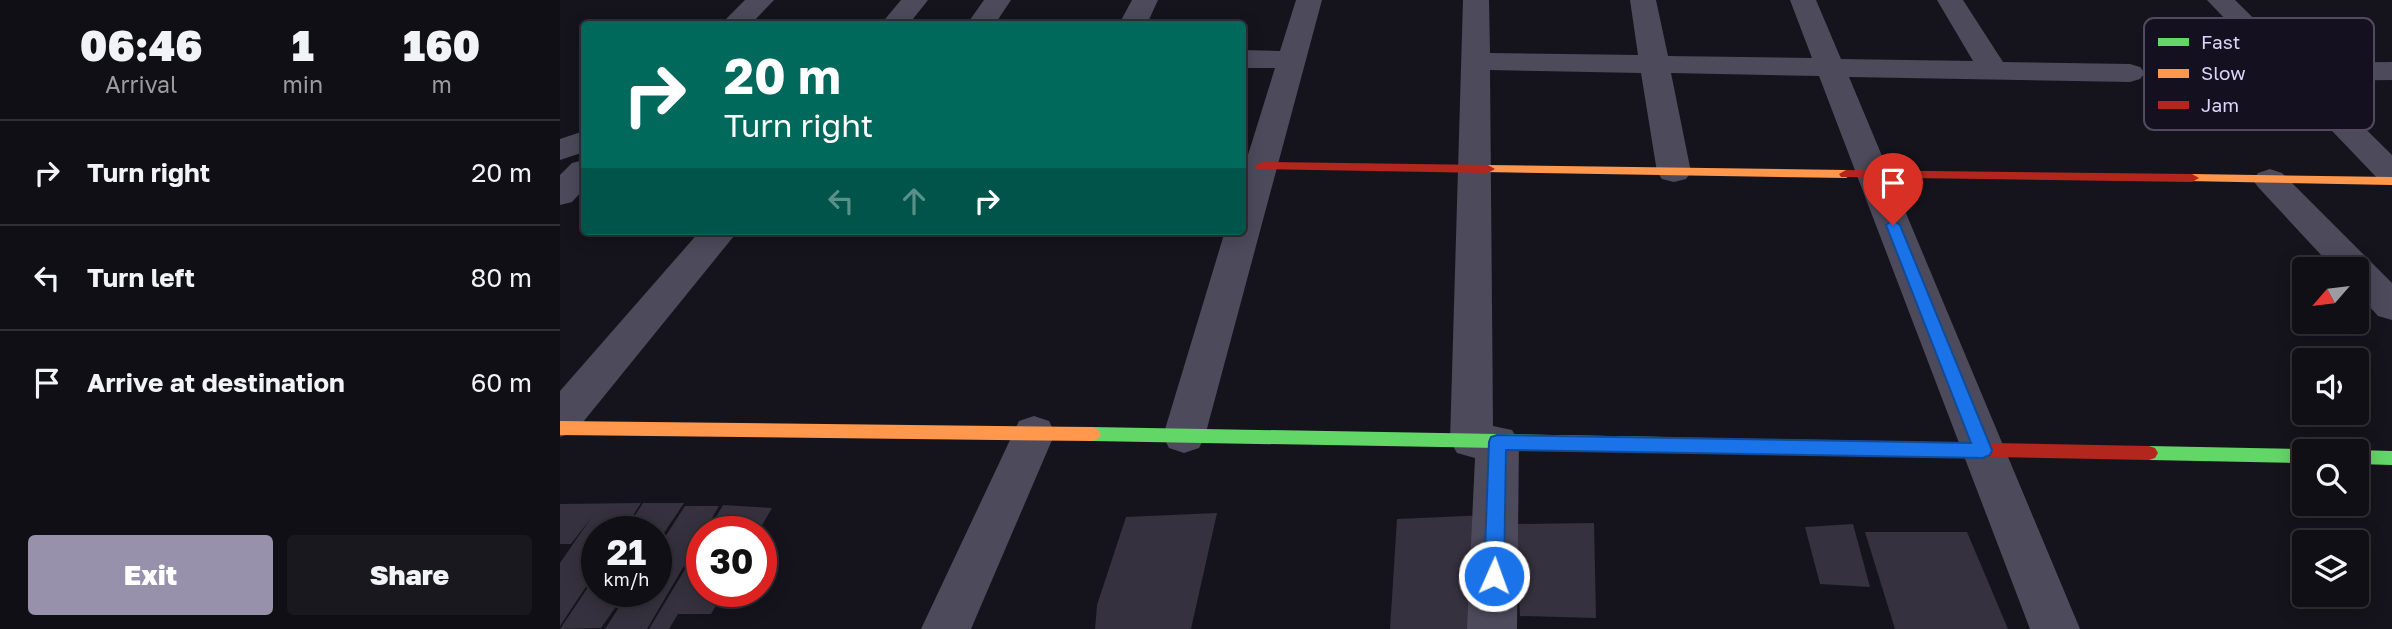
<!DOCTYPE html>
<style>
:root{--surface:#100f15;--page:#19181e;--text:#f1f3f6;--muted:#9c9ca0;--line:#302f34;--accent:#9791ac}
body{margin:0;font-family:"Golos Text",sans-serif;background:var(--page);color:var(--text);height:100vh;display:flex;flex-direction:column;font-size:26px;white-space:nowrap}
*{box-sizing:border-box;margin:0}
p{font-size:23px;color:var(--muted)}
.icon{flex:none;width:38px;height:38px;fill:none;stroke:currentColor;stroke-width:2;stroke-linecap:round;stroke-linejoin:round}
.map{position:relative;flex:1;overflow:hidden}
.sheet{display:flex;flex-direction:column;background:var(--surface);width:560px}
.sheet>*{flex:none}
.hud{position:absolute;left:21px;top:21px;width:665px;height:214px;border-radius:7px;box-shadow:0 4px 18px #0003,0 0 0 2px var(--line);background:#00695c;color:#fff;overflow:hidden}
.needle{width:46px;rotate:242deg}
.fabs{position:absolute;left:1732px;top:257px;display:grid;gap:14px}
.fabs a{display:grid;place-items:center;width:77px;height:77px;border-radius:7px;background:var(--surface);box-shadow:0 4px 18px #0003,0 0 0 2px var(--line);font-size:35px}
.speed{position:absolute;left:21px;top:516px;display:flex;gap:14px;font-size:35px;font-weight:700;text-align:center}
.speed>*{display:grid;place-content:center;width:91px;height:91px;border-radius:50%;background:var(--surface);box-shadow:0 4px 18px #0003,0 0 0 2px var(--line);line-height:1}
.speed small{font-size:18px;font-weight:400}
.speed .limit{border:10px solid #d22;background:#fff;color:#111}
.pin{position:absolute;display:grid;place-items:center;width:60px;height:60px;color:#fff;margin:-72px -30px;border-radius:50% 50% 50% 0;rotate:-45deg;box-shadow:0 0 7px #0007}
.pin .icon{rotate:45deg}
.me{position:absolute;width:77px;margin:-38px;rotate:2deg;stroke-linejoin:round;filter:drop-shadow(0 0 5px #0008)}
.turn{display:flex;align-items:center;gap:24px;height:147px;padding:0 28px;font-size:32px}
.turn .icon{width:91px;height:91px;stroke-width:2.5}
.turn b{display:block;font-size:49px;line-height:60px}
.lanes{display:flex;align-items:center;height:66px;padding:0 28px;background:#0003;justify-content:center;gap:35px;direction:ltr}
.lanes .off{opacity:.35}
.eta{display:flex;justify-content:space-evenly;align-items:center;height:119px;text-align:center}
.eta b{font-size:42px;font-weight:800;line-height:49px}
.action{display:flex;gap:14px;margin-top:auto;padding:14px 28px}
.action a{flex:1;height:80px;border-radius:7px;background:var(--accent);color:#fff;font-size:28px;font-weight:800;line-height:80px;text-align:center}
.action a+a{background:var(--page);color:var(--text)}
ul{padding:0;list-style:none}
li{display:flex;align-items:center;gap:21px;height:105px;padding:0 28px;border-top:2px solid var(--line)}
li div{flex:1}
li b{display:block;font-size:26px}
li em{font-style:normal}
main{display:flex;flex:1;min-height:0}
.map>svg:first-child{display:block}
</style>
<main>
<section class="sheet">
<div class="eta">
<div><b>06:46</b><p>Arrival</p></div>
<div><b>1</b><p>min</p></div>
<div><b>160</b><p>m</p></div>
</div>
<ul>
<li><svg class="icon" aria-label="right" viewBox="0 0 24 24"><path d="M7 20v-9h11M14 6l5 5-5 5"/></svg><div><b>Turn right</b></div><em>20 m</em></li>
<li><svg class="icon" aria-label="left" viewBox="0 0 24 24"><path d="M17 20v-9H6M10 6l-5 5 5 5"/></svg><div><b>Turn left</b></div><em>80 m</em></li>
<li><svg class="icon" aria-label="arrive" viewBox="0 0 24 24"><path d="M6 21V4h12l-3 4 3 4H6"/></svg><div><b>Arrive at destination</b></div><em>60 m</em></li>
</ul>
<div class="action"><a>Exit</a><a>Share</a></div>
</section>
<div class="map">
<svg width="1832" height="629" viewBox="0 0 1832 629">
<rect width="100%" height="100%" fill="#15141c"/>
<g fill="#35313e">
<path d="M81 503 62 532H37V570L0 626V563L31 518 11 544H0V504Z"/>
<path d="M83 503H124L96 545V532H64Z"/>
<path d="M163 505 212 508 198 532H147Z"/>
<path d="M125 506H159L87 629H45L69 592H96V551Z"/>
<path d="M657 513 631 629H535L537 605 566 517Z"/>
<path d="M928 515 925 629H830L837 519Z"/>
<path d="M1034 523 1036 618 960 616 955 524Z"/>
<path d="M1293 524 1310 587 1260 584 1245 527Z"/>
<path d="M1305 532H1407L1448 629H1335Z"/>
<path d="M142 541V592H164L151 614H118L109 629H89Z"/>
<path d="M37 574V592H66L41 628 0 629Z"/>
</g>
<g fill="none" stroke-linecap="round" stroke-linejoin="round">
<g fill="#4c4a5b" fill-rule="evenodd">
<path d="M185 0H214L191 24H161Z"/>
<path d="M341 0H368L349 24H321Z"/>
<path d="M424 0H451L435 24H407Z"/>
<path d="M572 0H598L587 24H559Z"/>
<path d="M736 0H762L645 436 639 448 624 453 609 448 603 436 665 231H682V174L715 68H682V50L720 51Z"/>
<path d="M903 0H929L930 53 1078 55 1070 0H1096L1108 56 1252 58 1230 0H1256L1281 59 1413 61 1377 0H1403L1443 62 1570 64 1580 67 1585 73 1580 79 1570 82 1289 77 1520 629H1470L1259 76 1111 73 1131 172 1126 179 1114 182 1102 179 1097 172 1081 73 930 70 933 426 952 430 959 442 957 629H907L915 458 897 453 890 441Z"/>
<path d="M1647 0H1675L1739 63 1832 62V80L1757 81 1832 155V184L1820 181Z"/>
<path d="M24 131V152L0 160V139Z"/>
<path d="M24 160V189L12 202 0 205V175L12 163Z"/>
<path d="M1710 169 1722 173 1832 283V320L1818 316 1797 293V270H1775L1698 187 1693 180 1698 173Z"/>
<path d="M140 231H178L15 432 0 437V391Z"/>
<path d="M474 416 489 421 495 433 411 629H361L459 421Z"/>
</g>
<g fill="#63d668" fill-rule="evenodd">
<path d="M532 427 1104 437 1110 439 1113 444 1110 449 1104 451 532 441 526 439 523 434 526 429Z"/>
<path d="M1589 446 1745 449 1752 452H1745V463L1589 460 1583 458 1580 453 1583 448Z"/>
<path d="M1797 450 1832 451V465L1797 464V452H1792Z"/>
</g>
<g fill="#ff974d" fill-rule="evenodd">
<path d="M928 165 1286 170 1293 174 1286 178 923 172 921 169 923 166Z"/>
<path d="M1632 174 1832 177V185L1627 181 1625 178 1627 175Z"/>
<path d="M0 421 532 427 538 429 541 434 538 439 532 441 0 435Z"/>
</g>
<g fill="#b3261e" fill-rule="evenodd">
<path d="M702 162 928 165 935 169 928 173 697 169 695 166Z"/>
<path d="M1286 170 1632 174 1639 178 1632 182 1281 177 1279 174Z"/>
<path d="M1104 437 1589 446 1595 448 1598 453 1595 458 1589 460 1104 451 1098 449 1095 444 1098 439Z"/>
</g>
</g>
<path fill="#1a73e8" stroke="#114b97" stroke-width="2" d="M1333 220 1340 225 1432 450 1430 455 1423 458 946 450 944 576 941 582 934 585 927 582 924 576 929 442 931 437 937 435 1411 443 1326 225Z"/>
<rect x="1584" y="18" width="230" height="112" rx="10" fill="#14101f" stroke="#504b60" stroke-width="2"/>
<rect x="1598" y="38" width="31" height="8" fill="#63d668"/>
<rect x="1598" y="69" width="31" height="9" fill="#ff974d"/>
<rect x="1598" y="101" width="31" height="8" fill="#b3261e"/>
<g font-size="19" fill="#ddd4f9">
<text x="1641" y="49">Fast</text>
<text x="1641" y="80">Slow</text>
<text x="1641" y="112">Jam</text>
</g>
</svg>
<div class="fabs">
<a><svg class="needle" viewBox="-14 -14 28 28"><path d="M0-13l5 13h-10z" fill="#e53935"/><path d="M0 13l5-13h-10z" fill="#9c9ca0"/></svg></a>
<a><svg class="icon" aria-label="sound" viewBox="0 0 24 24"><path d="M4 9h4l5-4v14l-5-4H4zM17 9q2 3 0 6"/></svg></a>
<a><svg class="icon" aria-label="search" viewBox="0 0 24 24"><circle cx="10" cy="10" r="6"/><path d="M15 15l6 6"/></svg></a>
<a><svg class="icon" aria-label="layers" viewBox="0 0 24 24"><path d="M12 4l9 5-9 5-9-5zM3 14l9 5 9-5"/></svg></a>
</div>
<div class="speed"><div>21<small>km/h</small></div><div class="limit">30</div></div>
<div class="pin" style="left:1333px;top:225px;background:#d93025"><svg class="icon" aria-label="arrive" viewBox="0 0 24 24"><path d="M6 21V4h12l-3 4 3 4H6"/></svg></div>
<svg class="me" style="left:934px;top:576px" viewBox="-20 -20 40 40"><circle r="17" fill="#1a73e8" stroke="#fff" stroke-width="3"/><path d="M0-11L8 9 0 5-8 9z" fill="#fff"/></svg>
<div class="hud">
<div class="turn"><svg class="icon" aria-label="right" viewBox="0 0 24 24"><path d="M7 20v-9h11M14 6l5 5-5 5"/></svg><div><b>20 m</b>Turn right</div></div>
<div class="lanes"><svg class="icon off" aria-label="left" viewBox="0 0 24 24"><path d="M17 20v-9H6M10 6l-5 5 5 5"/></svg><svg class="icon off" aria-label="ahead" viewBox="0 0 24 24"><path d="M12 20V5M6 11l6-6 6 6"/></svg><svg class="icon" aria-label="right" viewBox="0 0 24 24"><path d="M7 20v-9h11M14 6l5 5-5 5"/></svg></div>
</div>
</div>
</main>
